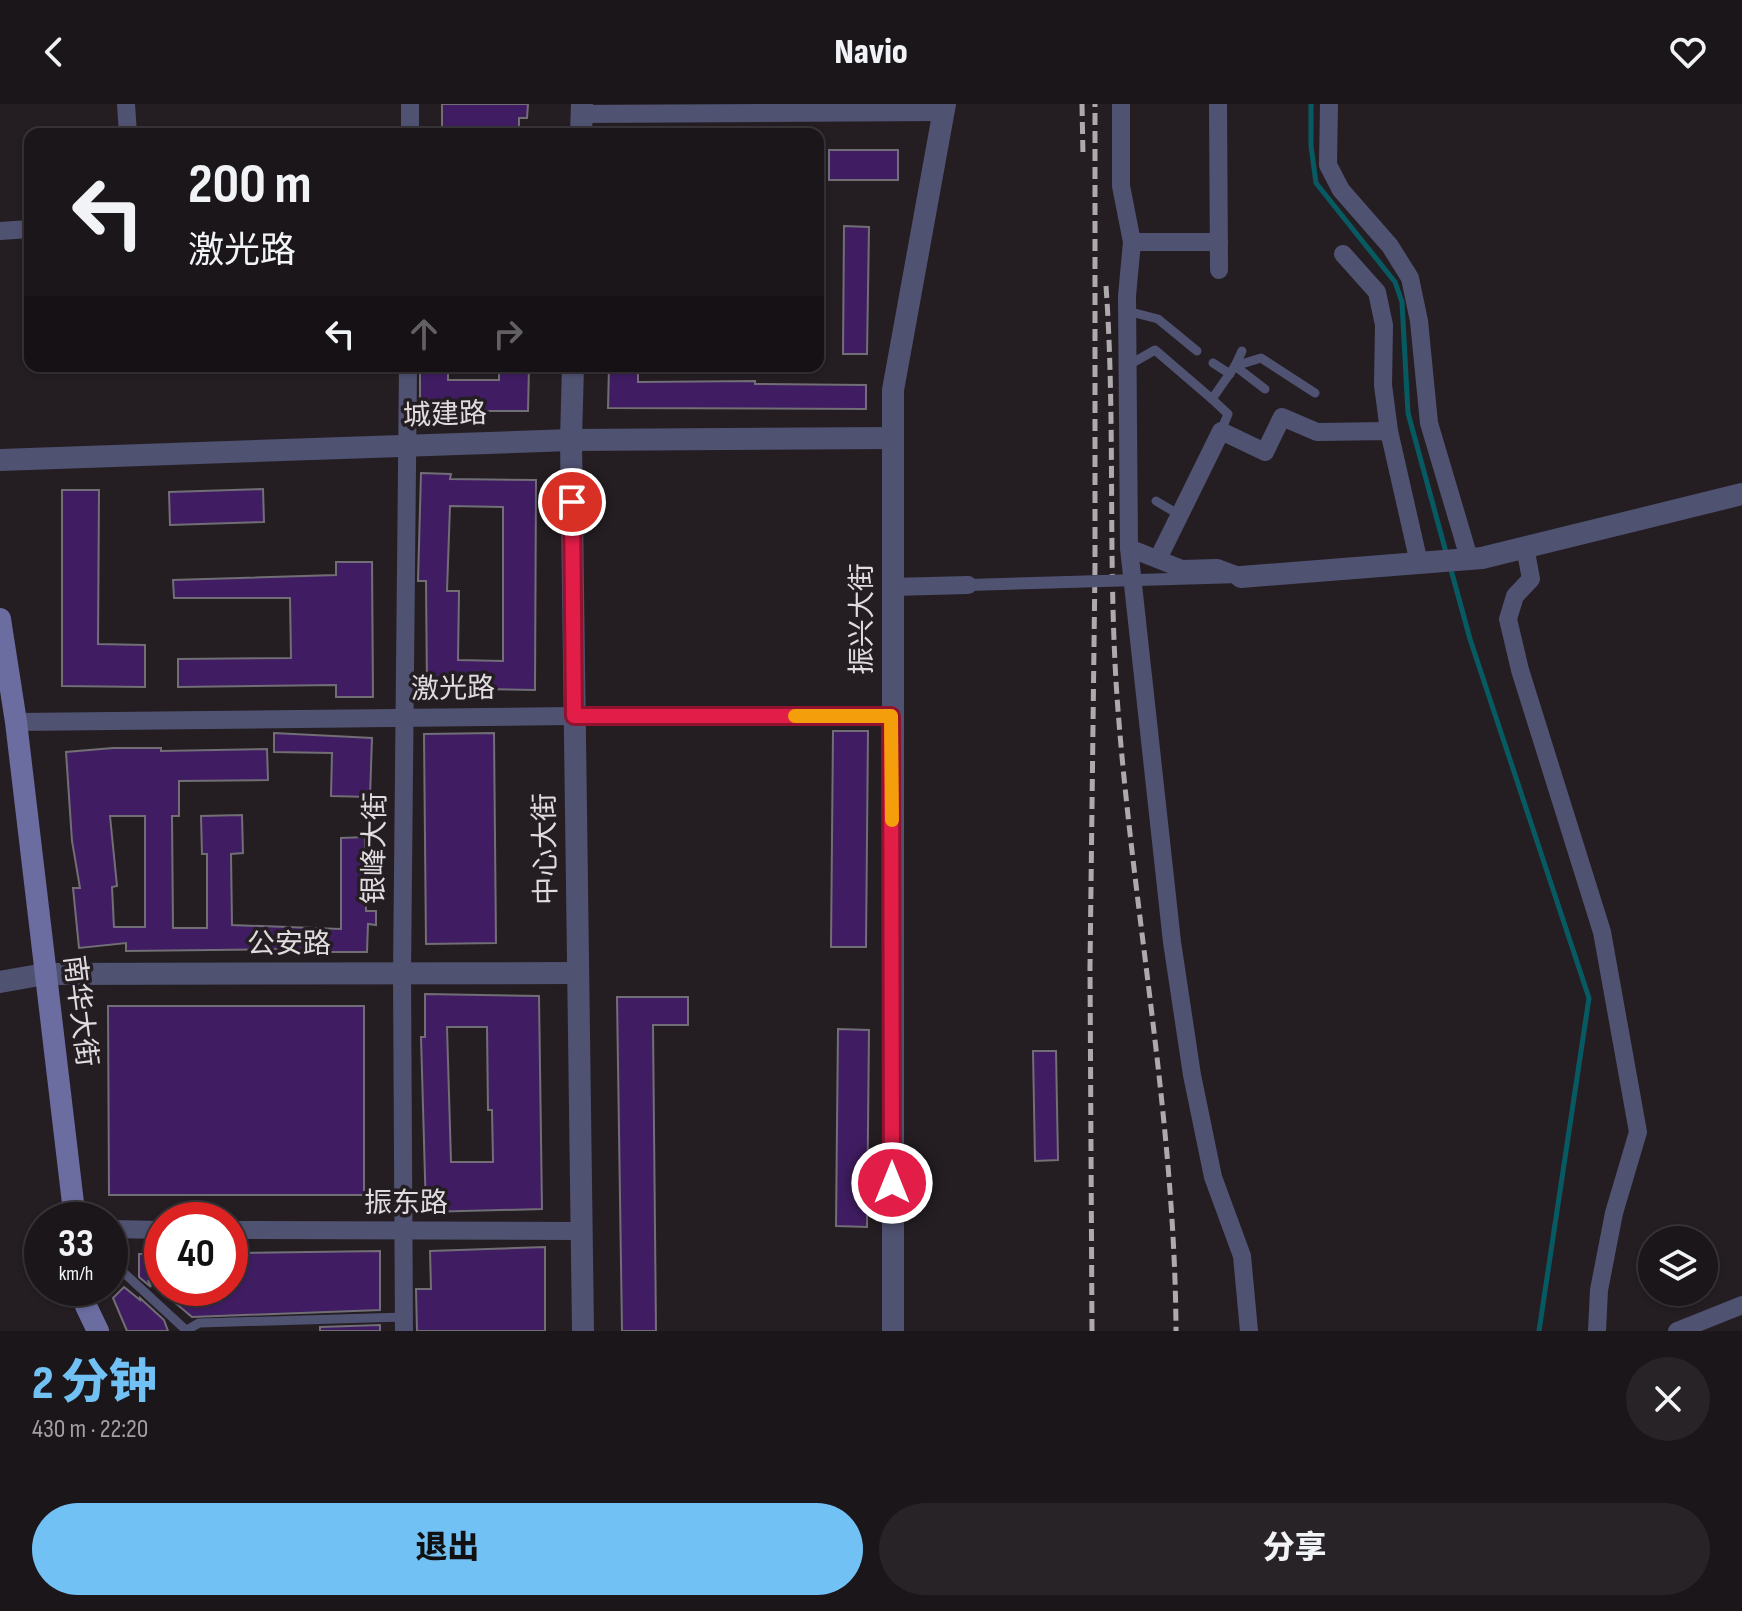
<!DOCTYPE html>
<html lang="zh">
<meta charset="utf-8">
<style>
:root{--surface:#1b161a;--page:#282327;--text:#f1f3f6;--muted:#a09fa2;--line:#393539;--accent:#71c1f4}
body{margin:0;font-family:"Sofia Sans Condensed","Noto Sans SC",sans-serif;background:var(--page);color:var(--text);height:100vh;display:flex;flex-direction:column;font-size:30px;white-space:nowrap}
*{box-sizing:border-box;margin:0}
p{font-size:26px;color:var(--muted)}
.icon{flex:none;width:44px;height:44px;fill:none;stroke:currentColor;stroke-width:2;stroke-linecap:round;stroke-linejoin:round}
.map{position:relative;height:1227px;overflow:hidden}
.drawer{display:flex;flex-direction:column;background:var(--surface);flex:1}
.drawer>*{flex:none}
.hud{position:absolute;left:24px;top:24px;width:800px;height:244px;border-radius:16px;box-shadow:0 2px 6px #0004,0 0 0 2px var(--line);background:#1b161a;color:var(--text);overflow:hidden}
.buttons{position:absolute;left:1638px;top:1122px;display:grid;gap:16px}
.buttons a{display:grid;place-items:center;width:80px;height:80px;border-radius:50%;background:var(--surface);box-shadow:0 2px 6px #0004,0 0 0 2px var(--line);font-size:40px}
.speed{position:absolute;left:24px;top:1098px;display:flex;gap:16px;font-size:40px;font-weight:700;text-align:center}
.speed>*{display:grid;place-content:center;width:104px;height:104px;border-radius:50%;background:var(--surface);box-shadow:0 2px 6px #0004,0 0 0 2px var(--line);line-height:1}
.speed small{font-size:20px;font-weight:400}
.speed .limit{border:12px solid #d22;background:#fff;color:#111}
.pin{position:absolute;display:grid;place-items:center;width:68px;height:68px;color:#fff;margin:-34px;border:4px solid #fff;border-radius:50%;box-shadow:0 2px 8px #0007}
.me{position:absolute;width:88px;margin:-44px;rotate:0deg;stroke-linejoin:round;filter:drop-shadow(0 0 6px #0008)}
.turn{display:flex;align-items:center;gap:28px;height:168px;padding:0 32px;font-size:36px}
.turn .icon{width:104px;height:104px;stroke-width:2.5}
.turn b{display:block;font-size:56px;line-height:68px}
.lanes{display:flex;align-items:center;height:76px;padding:0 32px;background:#0003;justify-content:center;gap:40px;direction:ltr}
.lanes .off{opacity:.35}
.round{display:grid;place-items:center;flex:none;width:84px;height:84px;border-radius:42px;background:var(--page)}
.headline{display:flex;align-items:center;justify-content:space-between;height:136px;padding:0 32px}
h1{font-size:48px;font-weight:800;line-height:60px;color:var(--accent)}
.action{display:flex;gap:16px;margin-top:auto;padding:16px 32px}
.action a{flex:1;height:92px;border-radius:48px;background:var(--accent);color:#111;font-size:32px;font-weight:800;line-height:92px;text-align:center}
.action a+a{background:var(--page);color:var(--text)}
header{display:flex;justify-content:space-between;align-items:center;height:104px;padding:0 32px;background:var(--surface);font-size:36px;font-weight:800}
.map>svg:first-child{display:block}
</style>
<header><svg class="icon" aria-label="back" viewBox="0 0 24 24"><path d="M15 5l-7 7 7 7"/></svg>Navio<svg class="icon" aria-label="heart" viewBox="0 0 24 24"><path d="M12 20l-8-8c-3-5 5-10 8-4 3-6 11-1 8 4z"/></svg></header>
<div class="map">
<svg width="1742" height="1227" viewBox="0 0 1742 1227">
<rect width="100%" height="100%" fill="#241e23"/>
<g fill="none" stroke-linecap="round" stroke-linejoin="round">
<g stroke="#085a62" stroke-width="5">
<path d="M1311 0V42L1316 79 1395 178 1402 198 1408 309 1447 452"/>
<path d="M1450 462 1470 535 1589 894 1539 1227"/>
</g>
</g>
<g fill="#401d62" stroke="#716e76" stroke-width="2" fill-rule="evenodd">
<path d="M442 0H528L527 14H519V30H502V27L442 26Z"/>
<rect x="829" y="46" width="69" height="30"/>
<path d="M844 122 869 123 867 250H843Z"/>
<path d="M420 262H448V276H499V262H529L528 307H420Z"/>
<path d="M609 262H638V278L755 277V280L866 281V305L608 304Z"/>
<path d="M421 369 451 370 450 375 536 376 535 586 427 584 426 477H418ZM450 402 503 403V557L458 556 459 487H447Z"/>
<path d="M263 385 264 418 170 421 169 388Z"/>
<path d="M62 386H99L98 540 145 541V583L62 582Z"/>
<path d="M336 458H372L373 593H336V581L178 583V555L291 554 290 494H174L173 476 336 471Z"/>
<path d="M833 627H868L866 843H831Z"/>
<path d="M274 629 372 634 370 693 331 692 332 649 274 648Z"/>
<path d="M494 629 496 839 426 840 424 630Z"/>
<path d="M113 644H161V647L267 645 268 676 179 677V712H172L173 824H207V750H202L201 712 242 711 243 749 231 750 232 821 341 825V734L365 733 366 807H376V821L368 820 367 848H289V845L126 847V839L79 844 73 784H80L72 737 66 648ZM110 712H145V823H114L112 783 117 782Z"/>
<path d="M425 890 539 892 542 1105 426 1108 421 933H425ZM447 923H487L488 1006H492L493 1058H451Z"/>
<path d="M617 893H688V921H653L656 1227H622Z"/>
<path d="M108 902H364V1091H109Z"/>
<path d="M838 925 869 926 867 1123 836 1122Z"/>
<path d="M1033 947H1056L1058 1056 1035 1057Z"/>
<path d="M545 1143V1227H417L416 1185H431L430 1147Z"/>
<path d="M380 1147V1206L192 1213 148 1176 151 1183 139 1173V1150H162V1184H230V1149Z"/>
<path d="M124 1183 140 1196V1194L164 1216 168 1227H127L113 1194Z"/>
<path d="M380 1221V1227H320V1223Z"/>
</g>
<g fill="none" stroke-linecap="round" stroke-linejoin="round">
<g stroke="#505272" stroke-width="9">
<path d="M1127 207 1158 215 1197 247"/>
<path d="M1242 247 1235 262 1265 285"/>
<path d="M1213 259 1230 270"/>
<path d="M1127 262 1155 246 1212 295"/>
<path d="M1221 327 1228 310 1212 295 1235 262 1261 254 1315 289"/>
<path d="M1156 397 1178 410"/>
<path d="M110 1156 187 1227"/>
<path d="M187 1226 199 1219 404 1213"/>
</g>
<g stroke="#505272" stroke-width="18">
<path d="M126 0 128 30"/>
<path d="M1121 0V82L1132 138 1127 192 1129 444 1182 465 1217 464 1241 473"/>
<path d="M1218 0 1219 166"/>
<path d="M1329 0 1328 61 1341 86 1390 142 1410 174 1419 217 1429 319 1469 454"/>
<path d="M581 10 944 8"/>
<path d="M410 30V0"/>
<path d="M0 127 30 125"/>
<path d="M1132 138H1219"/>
<path d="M1343 150 1377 188 1384 221 1383 281 1389 327"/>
<path d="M1525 443 1531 475 1515 492 1508 515 1520 566 1602 828 1638 1028 1614 1109 1599 1186 1597 1227"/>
<path d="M1129 444 1172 838 1192 971 1213 1073 1242 1152 1249 1227"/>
<path d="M1158 455 1221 327 1265 348 1282 313 1317 328 1389 327 1419 459"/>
<path d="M892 483 968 481"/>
<path d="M16 618 574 612H891"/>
<path d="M110 1125 162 1126"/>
<path d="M230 1126 582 1127"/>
<path d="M404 1227 402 870 408 262"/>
<path d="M1677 1227 1742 1201"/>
</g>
<g stroke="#505272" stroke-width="22">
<path d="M581 30 582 0"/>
<path d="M573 262 571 336 583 1227"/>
<path d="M0 356 571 336 893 334"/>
<path d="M1241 473 1482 454 1742 390"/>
<path d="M0 878 45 870 578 869"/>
<path d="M893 1227V286L945 0"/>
</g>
<g stroke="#6b6da1" stroke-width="22">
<path d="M0 515 16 618 75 1116"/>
<path d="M84 1184 86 1202 98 1227"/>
</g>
<g stroke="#aea9ad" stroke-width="5" stroke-dasharray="12 6" stroke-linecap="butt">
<path d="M1082 0 1083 52"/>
<path d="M1106 182C1116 323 1107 465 1118 606 1134 813 1175 1019 1176 1227"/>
<path d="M1092 1227 1090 863 1095 462V0"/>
</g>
<path stroke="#505272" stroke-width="12" d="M968 481 1241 473"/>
</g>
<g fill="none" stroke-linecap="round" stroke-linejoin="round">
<g stroke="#92132f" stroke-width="20">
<path id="route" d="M572 398 574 612H891L892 1079"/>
</g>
<use href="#route" stroke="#e11d48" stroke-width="14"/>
<path stroke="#f59e0b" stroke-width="14" d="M795 612H891L892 716"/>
</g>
<g text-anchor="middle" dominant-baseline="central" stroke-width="7" stroke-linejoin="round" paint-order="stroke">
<g font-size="28" fill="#dfdbde" stroke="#241e23">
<text transform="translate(445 311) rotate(-2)">城建路</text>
<text transform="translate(862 515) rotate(-90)">振兴大街</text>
<text transform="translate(453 585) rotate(-1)">激光路</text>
<text transform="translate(375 744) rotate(-89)">银峰大街</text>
<text transform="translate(546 745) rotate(-91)">中心大街</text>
<text x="289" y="840">公安路</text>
<text transform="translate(80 907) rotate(83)">南华大街</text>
<text x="406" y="1099">振东路</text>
</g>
</g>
</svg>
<div class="buttons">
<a><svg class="icon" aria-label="layers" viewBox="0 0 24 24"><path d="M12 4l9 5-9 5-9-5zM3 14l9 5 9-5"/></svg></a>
</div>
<div class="speed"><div>33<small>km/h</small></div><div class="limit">40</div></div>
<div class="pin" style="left:572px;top:398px;background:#d93025"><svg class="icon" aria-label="arrive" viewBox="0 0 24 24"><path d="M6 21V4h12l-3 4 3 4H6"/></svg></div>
<svg class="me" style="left:892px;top:1079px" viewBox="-20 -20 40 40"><circle r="17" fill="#e11d48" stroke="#fff" stroke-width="3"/><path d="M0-11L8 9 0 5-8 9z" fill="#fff"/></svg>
<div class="hud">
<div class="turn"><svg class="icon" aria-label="left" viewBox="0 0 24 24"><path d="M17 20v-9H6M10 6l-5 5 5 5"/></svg><div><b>200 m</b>激光路</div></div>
<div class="lanes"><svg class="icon" aria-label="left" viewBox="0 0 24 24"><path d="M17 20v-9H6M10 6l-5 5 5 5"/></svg><svg class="icon off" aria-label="ahead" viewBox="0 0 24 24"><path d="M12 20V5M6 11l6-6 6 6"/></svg><svg class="icon off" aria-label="right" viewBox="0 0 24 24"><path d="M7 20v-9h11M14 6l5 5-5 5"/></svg></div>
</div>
</div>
<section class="drawer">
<div class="headline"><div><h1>2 分钟</h1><p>430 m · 22:20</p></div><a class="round"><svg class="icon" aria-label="close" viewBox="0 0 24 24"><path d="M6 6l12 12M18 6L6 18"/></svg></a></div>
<div class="action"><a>退出</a><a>分享</a></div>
</section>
